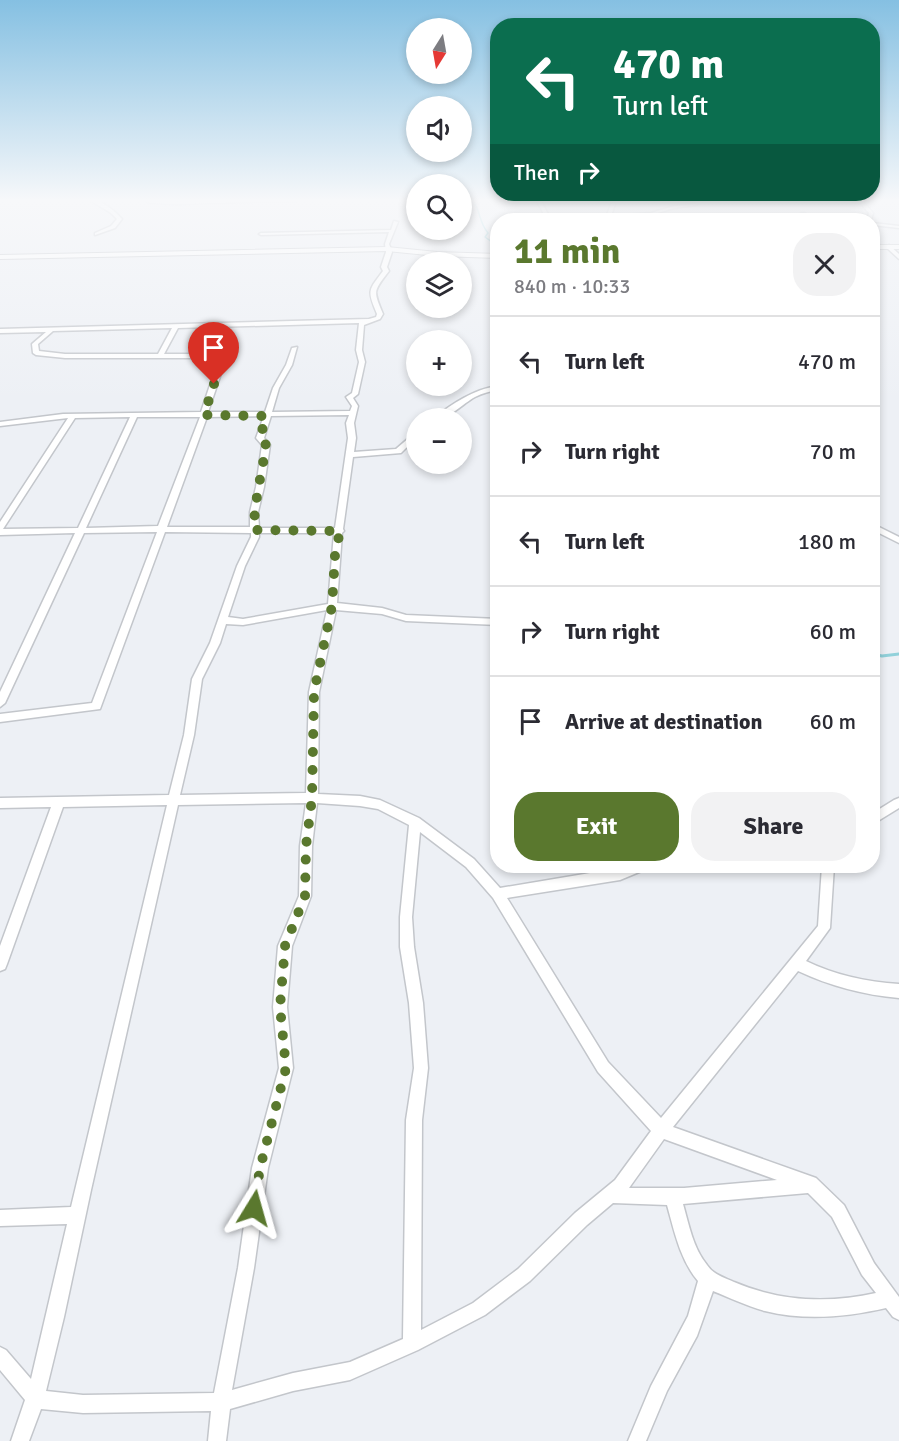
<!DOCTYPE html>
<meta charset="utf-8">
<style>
:root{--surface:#fff;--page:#f2f2f3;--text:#2b2b33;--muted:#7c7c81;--line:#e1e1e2;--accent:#5a782e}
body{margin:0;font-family:Signika,sans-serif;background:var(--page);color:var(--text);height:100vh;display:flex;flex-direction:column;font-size:22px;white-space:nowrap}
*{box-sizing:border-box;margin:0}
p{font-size:20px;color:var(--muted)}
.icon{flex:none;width:33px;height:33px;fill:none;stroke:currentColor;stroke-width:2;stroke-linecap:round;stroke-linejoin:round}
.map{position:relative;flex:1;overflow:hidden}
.drawer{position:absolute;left:490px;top:213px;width:390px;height:660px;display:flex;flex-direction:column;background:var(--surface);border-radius:24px;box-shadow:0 3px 9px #0003}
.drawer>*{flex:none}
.banner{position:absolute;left:490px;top:18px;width:390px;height:183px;border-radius:24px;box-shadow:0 3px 9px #0003;background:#0b6e4f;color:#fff;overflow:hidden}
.needle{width:39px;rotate:191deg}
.buttons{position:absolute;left:406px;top:18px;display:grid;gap:12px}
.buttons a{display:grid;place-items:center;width:66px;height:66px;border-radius:50%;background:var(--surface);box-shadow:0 3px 9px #0003;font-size:30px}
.pin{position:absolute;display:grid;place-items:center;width:51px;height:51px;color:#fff;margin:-62px -26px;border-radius:50% 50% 50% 0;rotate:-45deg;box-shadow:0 0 6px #0007}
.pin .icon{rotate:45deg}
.me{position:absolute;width:66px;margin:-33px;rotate:8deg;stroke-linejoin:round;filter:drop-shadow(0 0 4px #0008)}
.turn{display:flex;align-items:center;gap:21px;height:126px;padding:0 24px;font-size:27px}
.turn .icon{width:78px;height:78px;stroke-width:2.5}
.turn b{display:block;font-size:42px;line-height:51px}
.then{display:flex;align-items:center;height:57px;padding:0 24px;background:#0003;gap:12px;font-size:22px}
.round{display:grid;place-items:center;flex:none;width:63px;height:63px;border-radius:24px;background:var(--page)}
.headline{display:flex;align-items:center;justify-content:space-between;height:102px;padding:0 24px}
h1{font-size:36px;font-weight:700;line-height:45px;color:var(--accent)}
.button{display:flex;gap:12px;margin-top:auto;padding:12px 24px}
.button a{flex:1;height:69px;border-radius:24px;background:var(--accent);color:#fff;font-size:24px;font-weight:700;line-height:69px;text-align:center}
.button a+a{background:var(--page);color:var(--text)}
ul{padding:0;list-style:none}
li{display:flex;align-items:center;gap:18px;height:90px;padding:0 24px;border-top:2px solid var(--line)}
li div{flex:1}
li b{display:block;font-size:22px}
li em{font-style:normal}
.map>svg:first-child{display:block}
</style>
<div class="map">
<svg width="899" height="1441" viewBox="0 0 899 1441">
<rect width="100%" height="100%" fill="#edf0f5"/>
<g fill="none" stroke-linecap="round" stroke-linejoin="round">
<path stroke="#91d1da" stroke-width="1.5" d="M472 199C482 213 478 221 488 233L485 237 496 245 498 251"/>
<path stroke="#91d1da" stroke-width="3" d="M873 654 882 656 899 654"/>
<g stroke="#c3c6cb" stroke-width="3">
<g id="street">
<path d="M88 199C100 199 114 210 122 219L115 228 95 235V233L111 226 117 219 111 213Z"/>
<path d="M142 199 177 202 354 199 177 204 150 203Z"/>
<path d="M536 199H540L551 220H547Z"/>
<path d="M857 199H861L873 213 871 220H867L869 213Z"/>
<path d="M613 203 615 204 611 216 651 213 674 206 695 204 697 205 674 208 651 215 605 220 611 204Z"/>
<path d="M801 213H805L808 220H804Z"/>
<path d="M394 221 398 222 389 244 392 252 387 267 389 271C373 292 373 290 383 314L380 319 364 325 362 350 365 362 358 394 353 398 358 406 354 423 356 438 354 452 396 449 417 431V437L401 453 353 457 343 529 344 531 342 533 337 603 382 608 406 615 498 619V625L406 621 382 614 336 610 319 692 318 794 360 796 380 800 419 818 474 859 500 888 620 868 627 866H646L644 870 620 880 507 898 608 1062 661 1118 818 926 822 866H834L830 928 806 961C835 975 867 982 899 984V998C864 995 830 986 798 971L673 1127 816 1178 844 1205 874 1263 899 1297V1320L893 1317 886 1308C847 1317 805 1321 765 1311 747 1306 730 1298 713 1291L697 1336 667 1391 646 1441H628L651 1386 688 1316 698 1281C680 1260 674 1230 667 1205L613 1203 587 1225 530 1281 485 1315 418 1350 350 1380 293 1391 230 1409 226 1441H208L211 1411 83 1413 41 1409 29 1441H11L25 1400 0 1370V1347L6 1350 31 1379 67 1224 0 1226V1210L71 1207 167 805 63 807 7 964 5 969 0 971V946L51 807 0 808V798L169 795 184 735 192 679 210 643 237 566 251 537V533L165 532 100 709 0 722V714L92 703 157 532 84 533 5 703 0 707V692L75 533 0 535V522L68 418 0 426V422L63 414 201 412 219 358H65L36 355 33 353 32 344 46 332 0 333V329L369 319 376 317 377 314C367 290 368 291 383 271L381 267 386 252 385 244 389 232 261 235 259 234 261 233 391 230ZM359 323 356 350 359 362 352 393 346 397 352 406 350 411 272 412 279 388 292 365 297 347 292 348 286 365 273 388 265 412H208L227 356 231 336 226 337 220 354H164L178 328ZM172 328 158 354H65L39 351 38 344 53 331ZM349 415 346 423 348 438 335 528H259L258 512 264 487 270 445 264 438 271 416ZM264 416 256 438 262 445 256 487 250 512V527H167L207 417ZM130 417 78 528 3 529 75 418ZM137 417H200L158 526 86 528ZM259 533H334L328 604 243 619 228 617 245 566 259 537ZM327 610 309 692 306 793 180 795 194 735 202 679 220 643 226 624 243 625ZM306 803 300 846 299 896 278 946 273 1007 279 1068 252 1168 238 1268 214 1393 83 1395 46 1391 64 1317 91 1190 178 805ZM317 803 360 806 378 809 409 825 400 917V947L409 1003 414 1068 406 1120 403 1339 350 1362 293 1373 232 1390 254 1268 268 1168 293 1068 287 1007 292 946 311 896 312 846ZM420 832 466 867 493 898 598 1072 651 1131 615 1180 575 1213 518 1269 473 1303 421 1330 422 1120 428 1068 423 1003 414 947 412 917ZM664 1139 777 1180 684 1188H629ZM808 1193 832 1217 862 1275 876 1293C828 1304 779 1301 734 1282 723 1277 714 1275 707 1265 693 1248 689 1225 683 1204Z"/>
<path d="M873 223 899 226V228L873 225Z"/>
<path d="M889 245 899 254V259L887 248Z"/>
<path d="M498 386V390C490 391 483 393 475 397 462 404 449 420 434 418 452 404 474 389 498 386Z"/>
<path d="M873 524 899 537V543L873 530Z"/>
<path d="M899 798V808L873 824V813L894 800Z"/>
</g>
</g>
<g stroke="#c3c6cb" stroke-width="2">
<g id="secondary">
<rect x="873" y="245" width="26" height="4"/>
<path d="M387 247 437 252 498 254V258L437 256 387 251 0 259V255Z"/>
</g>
</g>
<use href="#street" fill="#fff" fill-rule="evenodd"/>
<use href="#secondary" fill="#fff" fill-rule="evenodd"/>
</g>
<linearGradient id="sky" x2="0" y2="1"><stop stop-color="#85c0e2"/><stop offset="0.5" stop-color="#f7f8fa"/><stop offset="1" stop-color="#f7f8fa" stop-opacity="0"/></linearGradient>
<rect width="899" height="401" fill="url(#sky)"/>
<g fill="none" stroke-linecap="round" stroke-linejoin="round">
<path stroke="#5a782e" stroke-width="10" stroke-dasharray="0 18" d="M214 384 204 415 266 416 260 438 266 445C262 473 254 502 254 530L340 531 335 555 332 606 314 692 312 798 306 846 305 896 285 946 280 1007 286 1068 260 1168 254 1208"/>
</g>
</svg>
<div class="buttons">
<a><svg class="needle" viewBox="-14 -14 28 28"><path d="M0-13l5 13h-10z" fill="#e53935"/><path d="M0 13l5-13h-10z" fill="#7c7c81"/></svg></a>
<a><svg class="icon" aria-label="sound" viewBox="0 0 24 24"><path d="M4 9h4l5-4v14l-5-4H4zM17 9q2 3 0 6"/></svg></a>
<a><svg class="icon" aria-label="search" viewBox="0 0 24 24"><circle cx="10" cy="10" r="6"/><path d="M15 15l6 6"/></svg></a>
<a><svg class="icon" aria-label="layers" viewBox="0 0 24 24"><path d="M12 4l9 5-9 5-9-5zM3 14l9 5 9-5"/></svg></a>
<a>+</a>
<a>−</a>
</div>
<div class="pin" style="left:214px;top:384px;background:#d93025"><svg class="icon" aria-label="arrive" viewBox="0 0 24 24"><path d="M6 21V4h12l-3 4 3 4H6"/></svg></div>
<svg class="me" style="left:254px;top:1208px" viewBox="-20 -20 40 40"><path d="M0-17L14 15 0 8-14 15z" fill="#5a782e" stroke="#fff" stroke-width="4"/></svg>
<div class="banner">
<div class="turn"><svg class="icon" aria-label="left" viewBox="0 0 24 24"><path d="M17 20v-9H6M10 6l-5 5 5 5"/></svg><div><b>470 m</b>Turn left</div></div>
<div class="then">Then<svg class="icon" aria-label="right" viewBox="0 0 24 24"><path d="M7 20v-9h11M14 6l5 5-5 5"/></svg></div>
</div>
<section class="drawer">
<div class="headline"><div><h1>11 min</h1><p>840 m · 10:33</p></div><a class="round"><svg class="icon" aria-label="close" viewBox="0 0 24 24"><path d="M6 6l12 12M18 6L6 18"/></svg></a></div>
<ul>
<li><svg class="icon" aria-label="left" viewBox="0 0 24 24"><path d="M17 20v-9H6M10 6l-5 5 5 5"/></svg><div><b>Turn left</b></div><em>470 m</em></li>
<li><svg class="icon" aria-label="right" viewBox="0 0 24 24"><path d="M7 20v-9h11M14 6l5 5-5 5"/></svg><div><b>Turn right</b></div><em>70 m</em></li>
<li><svg class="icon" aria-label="left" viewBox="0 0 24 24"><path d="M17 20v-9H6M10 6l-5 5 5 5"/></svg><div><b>Turn left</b></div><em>180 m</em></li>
<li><svg class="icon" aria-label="right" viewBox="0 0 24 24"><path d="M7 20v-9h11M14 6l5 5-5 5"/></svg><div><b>Turn right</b></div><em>60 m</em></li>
<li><svg class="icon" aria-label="arrive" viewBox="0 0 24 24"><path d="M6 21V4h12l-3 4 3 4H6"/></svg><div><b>Arrive at destination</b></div><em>60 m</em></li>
</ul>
<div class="button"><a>Exit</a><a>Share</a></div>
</section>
</div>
